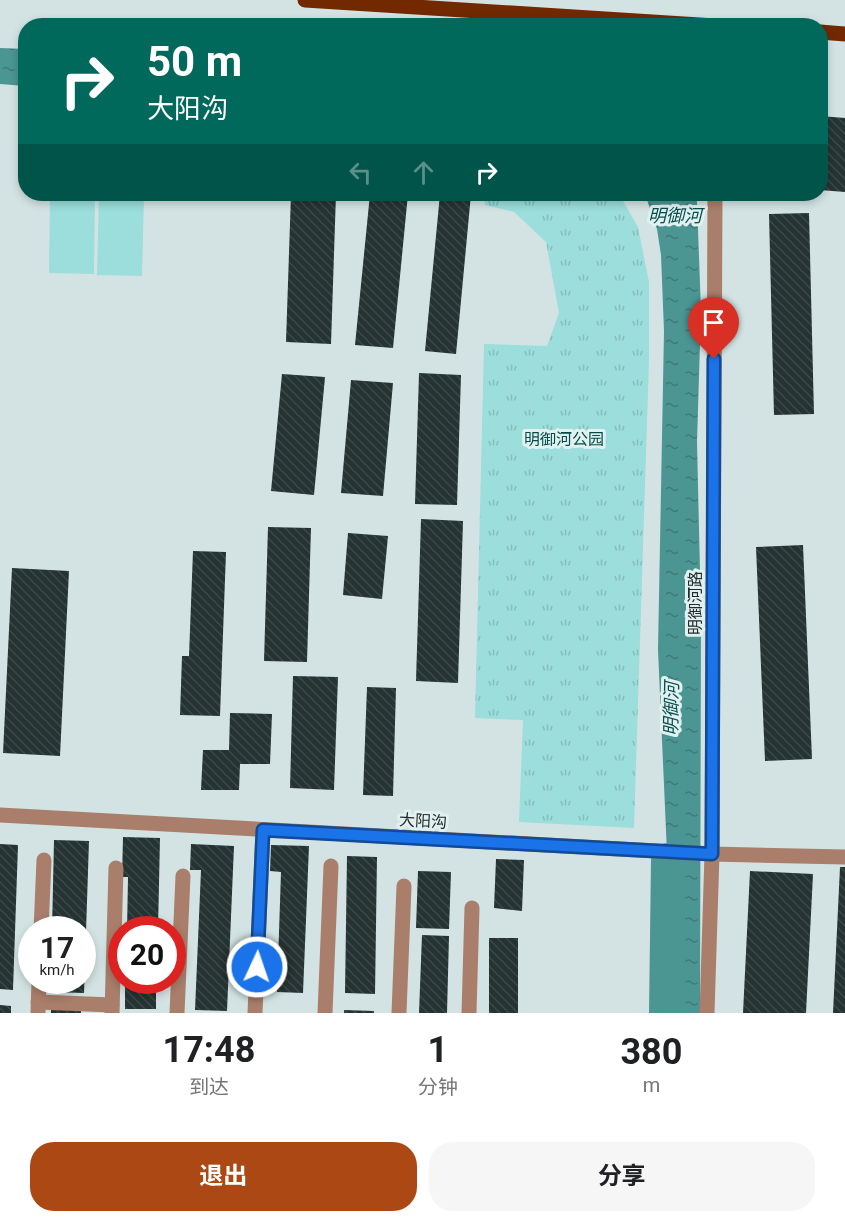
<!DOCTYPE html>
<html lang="zh">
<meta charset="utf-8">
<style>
:root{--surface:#fff;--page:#f6f6f6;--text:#202124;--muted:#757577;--accent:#ac4813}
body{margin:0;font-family:Roboto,"Noto Sans SC",sans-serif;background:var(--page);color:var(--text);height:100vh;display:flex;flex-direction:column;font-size:22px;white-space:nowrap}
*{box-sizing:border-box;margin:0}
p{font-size:20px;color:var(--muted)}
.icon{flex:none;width:33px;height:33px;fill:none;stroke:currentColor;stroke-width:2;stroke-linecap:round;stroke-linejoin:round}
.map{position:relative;height:1013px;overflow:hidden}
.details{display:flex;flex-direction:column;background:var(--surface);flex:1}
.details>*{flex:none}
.guide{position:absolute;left:18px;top:18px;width:810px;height:183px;border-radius:24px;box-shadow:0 3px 9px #0003;background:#00695c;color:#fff;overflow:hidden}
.speed{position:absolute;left:18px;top:916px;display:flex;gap:12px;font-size:30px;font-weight:700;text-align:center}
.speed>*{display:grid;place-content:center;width:78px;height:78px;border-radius:50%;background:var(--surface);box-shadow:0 3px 9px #0003;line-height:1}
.speed small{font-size:15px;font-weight:400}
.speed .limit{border:9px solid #d22;background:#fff;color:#111}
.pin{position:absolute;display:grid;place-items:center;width:51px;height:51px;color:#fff;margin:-62px -26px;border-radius:50% 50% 50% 0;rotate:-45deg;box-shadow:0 0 6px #0007}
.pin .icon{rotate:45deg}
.me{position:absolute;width:66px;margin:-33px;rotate:3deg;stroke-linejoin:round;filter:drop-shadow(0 0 4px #0008)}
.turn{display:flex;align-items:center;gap:21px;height:126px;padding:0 30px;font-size:27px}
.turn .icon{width:78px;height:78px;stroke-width:2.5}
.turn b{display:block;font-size:42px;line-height:51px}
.lanes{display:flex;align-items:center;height:57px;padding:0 30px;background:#0003;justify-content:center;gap:30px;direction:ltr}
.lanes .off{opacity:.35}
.eta{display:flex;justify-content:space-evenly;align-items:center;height:102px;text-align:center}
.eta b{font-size:36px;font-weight:700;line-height:42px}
.primary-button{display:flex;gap:12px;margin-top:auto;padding:12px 30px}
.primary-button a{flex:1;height:69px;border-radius:24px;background:var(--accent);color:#fff;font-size:24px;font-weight:700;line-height:69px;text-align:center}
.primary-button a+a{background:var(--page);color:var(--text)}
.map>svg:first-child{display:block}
</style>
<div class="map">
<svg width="845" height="1013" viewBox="0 0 845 1013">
<defs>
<pattern id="grass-tufts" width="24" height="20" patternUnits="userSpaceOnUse" patternTransform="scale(1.5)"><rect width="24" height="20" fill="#9bdedb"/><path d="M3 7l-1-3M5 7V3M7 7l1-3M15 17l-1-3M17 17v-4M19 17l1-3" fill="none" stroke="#85bfbc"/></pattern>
<pattern id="water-ripples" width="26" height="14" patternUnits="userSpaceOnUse" patternTransform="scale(1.5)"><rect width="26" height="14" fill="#4b9593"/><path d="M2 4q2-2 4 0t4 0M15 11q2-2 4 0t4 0" fill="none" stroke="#3e7a78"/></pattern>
<pattern id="building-back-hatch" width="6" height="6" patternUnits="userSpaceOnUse" patternTransform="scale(1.5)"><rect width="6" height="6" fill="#263333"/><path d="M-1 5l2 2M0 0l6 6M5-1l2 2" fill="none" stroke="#3d4848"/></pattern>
</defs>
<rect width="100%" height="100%" fill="#d3e3e3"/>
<path fill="url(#grass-tufts)" d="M484 194H619L638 227 649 282V361L634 828 519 822 523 720 475 718 484 344 547 346 559 313 546 242 514 212 485 205Z"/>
<g fill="#9bdedb">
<path d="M50 194H95L94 274 49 273Z"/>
<path d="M99 194 144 195 142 276 97 275Z"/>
</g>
<g fill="url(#water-ripples)">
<path d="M0 48 25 49V86L0 84Z"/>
<path d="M645 194H695L697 202 701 311 697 442 701 615 700 1013H667V853L658 650 664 331 661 255 657 229Z"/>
</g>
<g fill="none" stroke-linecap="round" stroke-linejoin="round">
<path stroke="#4b9593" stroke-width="34" d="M666 1013 668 860"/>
</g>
<g fill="url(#building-back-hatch)">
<path d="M820 116 845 118V192L820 190Z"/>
<path d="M291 194H336L331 344 286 342Z"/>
<path d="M370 194H408L393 348 355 345Z"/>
<path d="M440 194H471L456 354 425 351Z"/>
<path d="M809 213 814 414 774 415 769 214Z"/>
<path d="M419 373 461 375 457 505 415 504Z"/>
<path d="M282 374 325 377 314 495 271 491Z"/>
<path d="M351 380 393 383 383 496 341 493Z"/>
<path d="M421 519 463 521 458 683 416 681Z"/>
<path d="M268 527 311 528 307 662 264 661Z"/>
<path d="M348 533 388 536 382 599 343 595Z"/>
<path d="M803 545 812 759 765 761 756 547Z"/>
<path d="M193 551 226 552 220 716 180 715 182 656H189Z"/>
<path d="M12 568 69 571 60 756 3 753Z"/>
<path d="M293 676 338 677 334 790 290 788Z"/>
<path d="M367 687 396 688 393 796 363 795Z"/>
<path d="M230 713 272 714 270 764H240L239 790H201L203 750H229Z"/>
<path d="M123 837 160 838 158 930H127L128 877H122Z"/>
<path d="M54 840 89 841 84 993 50 992V981H82V930H52Z"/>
<path d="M0 844 18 845 13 990 0 989Z"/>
<path d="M191 844 234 846 227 1011 195 1010 201 870H190Z"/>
<path d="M271 845 309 846 303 993 277 992 281 872 270 871Z"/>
<path d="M347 856 377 857 375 994 345 993Z"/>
<path d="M496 859 524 860 522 911 494 908Z"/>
<path d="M840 867H845V1013H833Z"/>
<path d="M418 871 451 872 449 929 416 928Z"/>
<path d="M750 871 813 874 806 1013H743Z"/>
<path d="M422 935 449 936 447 1013H419Z"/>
<rect x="489" y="938" width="29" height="75"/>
<rect x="125" y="981" width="31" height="28"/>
<path d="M0 1005 11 1006V1013H0Z"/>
<path d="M51 1008 81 1009V1013H51Z"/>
<path d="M344 1010 374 1011V1013H344Z"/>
</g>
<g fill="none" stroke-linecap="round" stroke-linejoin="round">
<g stroke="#a97e6b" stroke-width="15">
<path d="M0 815 711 854 845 857"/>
<path d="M41 930 44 860"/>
<path d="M38 1002 112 1005"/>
<path d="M38 1013 39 981"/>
<path d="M112 1013 116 868"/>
<path d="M177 1013 183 876"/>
<path d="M255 1013 263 830"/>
<path d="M325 1013 331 866"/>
<path d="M399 1013 404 886"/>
<path d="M469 1013 472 908"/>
<path d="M707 1013 712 854 715 194"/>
</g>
<g stroke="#722900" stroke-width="15">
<path d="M305 0 715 26"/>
<path d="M820 32 845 34"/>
</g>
</g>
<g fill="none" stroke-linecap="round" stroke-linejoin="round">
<g stroke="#114b97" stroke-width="15">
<path id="route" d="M257 967 263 830 712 854 714 359"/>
</g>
<use href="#route" stroke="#1a73e8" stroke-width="10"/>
</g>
<g text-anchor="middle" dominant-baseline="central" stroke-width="6" stroke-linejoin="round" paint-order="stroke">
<g font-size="16" fill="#054b4a" stroke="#e0f1f0">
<text x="564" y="439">明御河公园</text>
</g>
<g font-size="16" fill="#242a29" stroke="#e0f1f0">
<text transform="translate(695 603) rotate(-90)">明御河路</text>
<text transform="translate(423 821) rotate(3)">大阳沟</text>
</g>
<g font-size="18" font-style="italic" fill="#084d4c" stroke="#e0f1f0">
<text x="675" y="215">明御河</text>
<text transform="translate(671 709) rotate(-89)">明御河</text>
</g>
</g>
</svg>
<div class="speed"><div>17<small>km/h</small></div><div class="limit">20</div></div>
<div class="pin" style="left:714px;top:359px;background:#d93025"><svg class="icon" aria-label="arrive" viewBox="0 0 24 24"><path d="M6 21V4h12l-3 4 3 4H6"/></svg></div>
<svg class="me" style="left:257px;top:967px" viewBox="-20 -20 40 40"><circle r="17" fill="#1a73e8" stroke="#fff" stroke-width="3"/><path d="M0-11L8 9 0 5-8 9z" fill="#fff"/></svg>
<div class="guide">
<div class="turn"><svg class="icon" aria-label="right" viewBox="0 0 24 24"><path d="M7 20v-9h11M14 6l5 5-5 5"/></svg><div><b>50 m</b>大阳沟</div></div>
<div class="lanes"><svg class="icon off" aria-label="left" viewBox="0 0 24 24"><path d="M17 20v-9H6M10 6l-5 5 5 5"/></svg><svg class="icon off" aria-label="ahead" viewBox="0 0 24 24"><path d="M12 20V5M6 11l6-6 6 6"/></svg><svg class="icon" aria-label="right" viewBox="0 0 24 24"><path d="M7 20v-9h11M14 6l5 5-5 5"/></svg></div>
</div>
</div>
<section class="details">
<div class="eta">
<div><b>17:48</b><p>到达</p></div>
<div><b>1</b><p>分钟</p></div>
<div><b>380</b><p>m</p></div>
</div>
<div class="primary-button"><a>退出</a><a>分享</a></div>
</section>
